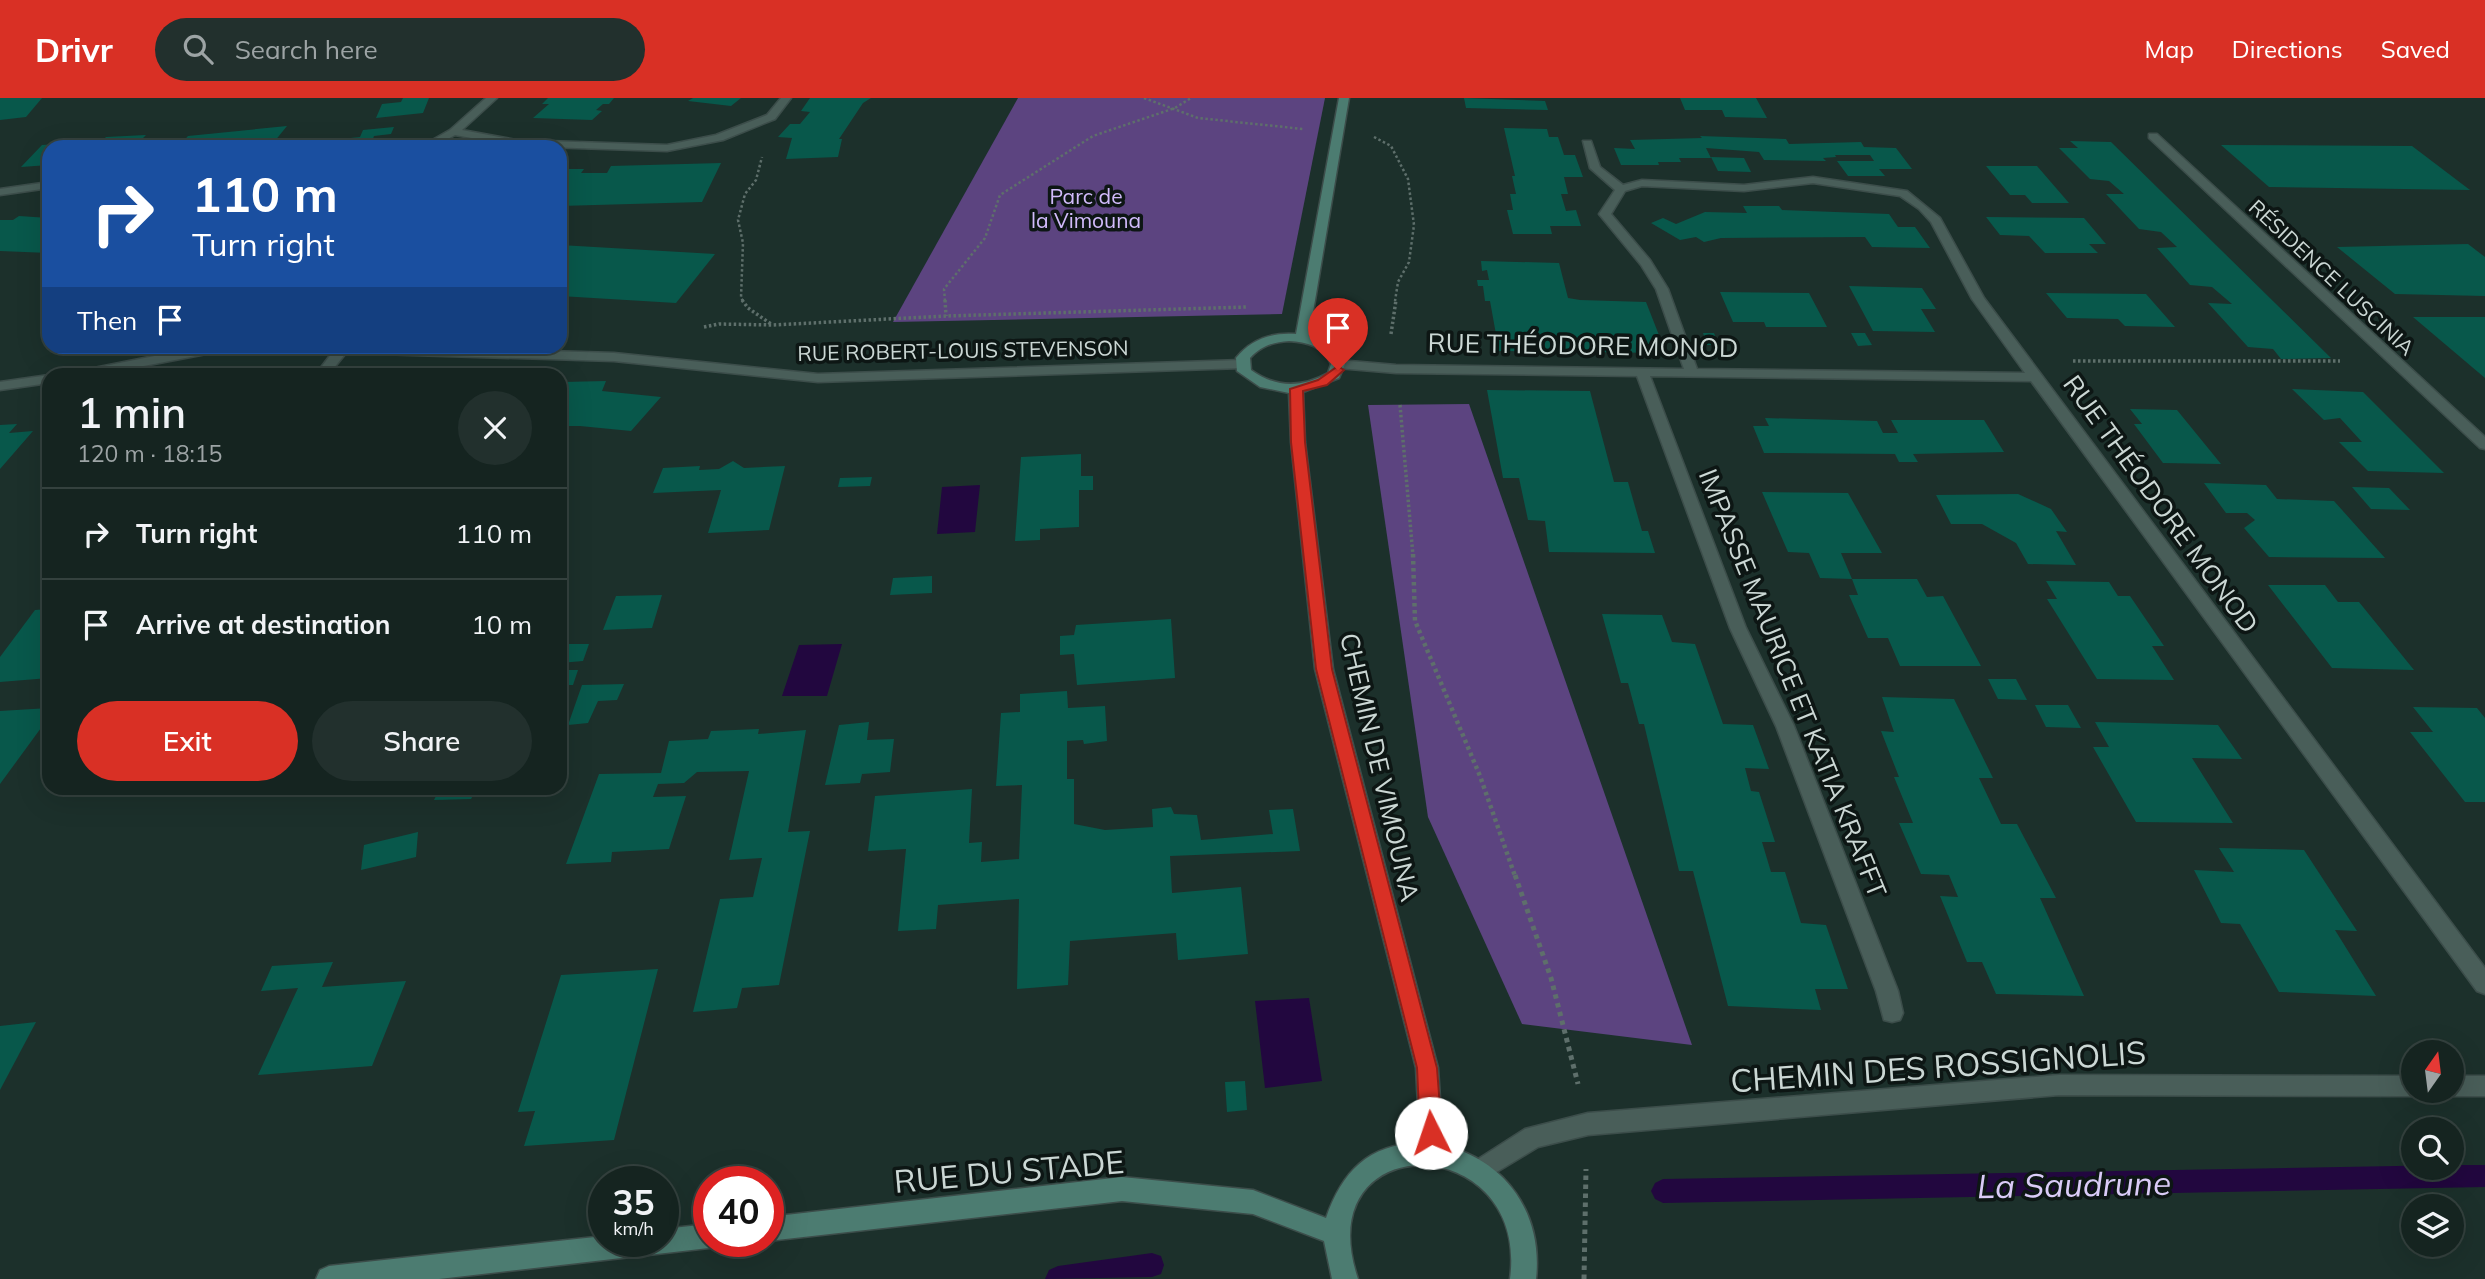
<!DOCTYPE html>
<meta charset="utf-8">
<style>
:root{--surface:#152420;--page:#22302d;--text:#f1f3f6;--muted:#9da4a5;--line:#34413e;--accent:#d93025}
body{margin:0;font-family:Mulish,sans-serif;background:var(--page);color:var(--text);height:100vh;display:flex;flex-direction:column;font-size:26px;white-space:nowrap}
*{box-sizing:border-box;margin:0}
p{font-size:23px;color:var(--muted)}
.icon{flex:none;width:38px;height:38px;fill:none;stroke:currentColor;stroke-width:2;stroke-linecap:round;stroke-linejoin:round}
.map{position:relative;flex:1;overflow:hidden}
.panel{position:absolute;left:42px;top:270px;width:525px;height:427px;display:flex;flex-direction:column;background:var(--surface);border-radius:21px;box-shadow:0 7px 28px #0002,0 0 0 2px var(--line)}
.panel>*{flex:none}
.banner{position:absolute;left:42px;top:42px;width:525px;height:214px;border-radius:21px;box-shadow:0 7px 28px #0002,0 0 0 2px var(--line);background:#1a4fa0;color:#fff;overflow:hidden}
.needle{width:46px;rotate:14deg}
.buttons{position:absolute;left:2401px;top:942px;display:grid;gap:14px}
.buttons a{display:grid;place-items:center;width:63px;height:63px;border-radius:50%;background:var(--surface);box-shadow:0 7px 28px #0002,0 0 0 2px var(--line);font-size:35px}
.speed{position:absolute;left:588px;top:1068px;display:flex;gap:14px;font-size:35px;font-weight:700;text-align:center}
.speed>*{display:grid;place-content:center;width:91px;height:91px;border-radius:50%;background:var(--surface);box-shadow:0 7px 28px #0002,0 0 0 2px var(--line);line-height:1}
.speed small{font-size:18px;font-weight:400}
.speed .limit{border:10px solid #d22;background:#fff;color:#111}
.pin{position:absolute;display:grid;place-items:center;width:60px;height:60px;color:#fff;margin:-72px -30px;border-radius:50% 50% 50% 0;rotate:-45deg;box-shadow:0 0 7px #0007}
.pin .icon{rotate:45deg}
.me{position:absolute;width:77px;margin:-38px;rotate:356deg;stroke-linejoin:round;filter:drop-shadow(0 0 5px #0008)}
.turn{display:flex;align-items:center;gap:24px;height:147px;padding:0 35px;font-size:32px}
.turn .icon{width:91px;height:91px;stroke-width:2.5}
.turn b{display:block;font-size:49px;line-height:60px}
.then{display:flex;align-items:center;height:66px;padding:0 35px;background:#0003;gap:14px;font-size:26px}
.round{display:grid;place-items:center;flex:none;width:74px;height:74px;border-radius:37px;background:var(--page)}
.headline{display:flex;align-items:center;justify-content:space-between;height:119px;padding:0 35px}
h1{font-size:42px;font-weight:600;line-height:52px}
.cta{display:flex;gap:14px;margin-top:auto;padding:14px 35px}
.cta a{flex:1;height:80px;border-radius:42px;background:var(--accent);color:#fff;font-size:28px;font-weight:600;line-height:80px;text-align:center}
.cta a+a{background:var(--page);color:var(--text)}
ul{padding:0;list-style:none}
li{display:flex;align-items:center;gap:21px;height:91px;padding:0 35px;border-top:2px solid var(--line)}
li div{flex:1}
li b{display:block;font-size:26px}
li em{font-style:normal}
header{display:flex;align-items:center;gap:42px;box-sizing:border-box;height:98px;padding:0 35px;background:var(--accent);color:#fff}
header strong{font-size:33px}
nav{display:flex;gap:38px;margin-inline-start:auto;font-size:24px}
.search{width:490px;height:63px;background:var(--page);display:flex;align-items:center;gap:18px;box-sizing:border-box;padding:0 24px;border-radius:38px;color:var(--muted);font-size:26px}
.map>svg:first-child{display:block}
</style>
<header>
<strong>Drivr</strong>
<div class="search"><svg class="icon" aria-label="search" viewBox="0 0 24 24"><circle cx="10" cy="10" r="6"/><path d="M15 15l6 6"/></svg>Search here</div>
<nav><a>Map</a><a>Directions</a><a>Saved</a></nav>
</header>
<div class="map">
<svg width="2485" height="1181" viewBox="0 0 2485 1181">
<rect width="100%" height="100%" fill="#1c302b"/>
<g fill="#5c4480">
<path d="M1018 0H1325L1282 216 893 224Z"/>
<path d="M1469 306 1692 947 1522 926 1428 719 1368 307Z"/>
</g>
<g fill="#22073f">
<path d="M980 387 975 434 937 436 942 389Z"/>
<path d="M842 546 827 598H782L799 547Z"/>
<path d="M1309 900 1322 983 1265 990 1255 903Z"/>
</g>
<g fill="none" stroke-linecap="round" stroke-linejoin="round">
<g fill="#22073f" fill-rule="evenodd">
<path d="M2452 1067H2485V1089L1663 1105 1655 1101 1651 1093 1655 1085 1663 1081Z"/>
<path d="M1152 1155 1161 1158 1164 1167 1161 1176 1152 1179 1045 1181 1049 1172 1058 1168Z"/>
</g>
</g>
<g fill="#08584b">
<path d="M0 0H42L26 19 0 22Z"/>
<path d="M403 0H429L423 15 376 20 382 6 401 4Z"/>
<path d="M548 0H614L609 6H603L596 12 602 13 592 22 533 20 549 6H542Z"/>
<path d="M693 0H741L731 8 688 3Z"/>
<path d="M810 0H871L863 5 839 41H842L838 59 786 61 792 40 778 39 790 26H800L810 14 801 13Z"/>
<path d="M1464 0 1545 3 1548 12 1466 10Z"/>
<path d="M1680 0H1756L1767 20 1725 19 1722 12H1685Z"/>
<path d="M287 28 270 49H178L188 38Z"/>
<path d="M394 29 391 36 374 38 370 49H319L322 43 360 39 363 32Z"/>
<path d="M1504 30 1547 31 1549 39H1558L1564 57H1575L1583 79H1564L1568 96H1561L1566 113 1576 112 1581 128H1550L1552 136H1513L1507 112H1513L1510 96H1516L1512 78H1515Z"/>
<path d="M146 37 134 49H49V67L21 69 42 47 102 43 106 39Z"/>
<path d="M1700 38 1786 41 1789 46 1861 44 1864 49 1896 50 1912 71H1879L1885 78H1848L1837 63H1874L1870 57H1835L1836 59 1823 60 1826 63 1764 62 1759 54 1706 50 1711 60H1679L1681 64H1658L1659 67H1621L1614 50 1635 51 1630 42 1702 40Z"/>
<path d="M2070 43 2111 44 2331 260 2281 261 2273 251 2248 249 2208 205 2232 206 2212 189 2190 187 2157 150 2177 149 2161 134 2139 131 2106 96H2124L2109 83 2090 81 2059 50H2078Z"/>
<path d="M2221 47 2412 48 2470 92 2269 89Z"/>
<path d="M1711 59 1744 60 1751 74 1718 73Z"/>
<path d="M721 65 702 104 560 108V71H584L581 75H607L611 68Z"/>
<path d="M1986 68H2037L2069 105H2032L2025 97H2010Z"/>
<path d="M1743 108H1779L1782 112 1889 116 1898 129H1915L1930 150 1872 149 1865 139 1721 140 1704 144 1696 139 1680 142 1651 125 1663 120 1676 126 1705 114 1747 115Z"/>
<path d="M19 118 49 120V155L0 153V122H13Z"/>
<path d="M1986 119 2084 120 2106 146H2089L2098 155H2045L2029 138 2000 137Z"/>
<path d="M2468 146 2485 159V198L2395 196 2337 149Z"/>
<path d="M560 147 715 156 676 205 560 198Z"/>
<path d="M1481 163 1559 165 1568 200 1580 202 1646 204 1666 255 1499 253 1490 203H1485L1483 188H1478L1477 182H1489L1487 172 1482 173Z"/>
<path d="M1849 188 1922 190 1936 211H1921L1935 234 1873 233Z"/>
<path d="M1720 194 1809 195 1827 229H1766L1764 224H1733Z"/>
<path d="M2046 195 2146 196 2175 229 2125 228 2118 221 2067 220Z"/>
<path d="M2413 219H2485V280Z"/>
<path d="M1703 235H1714L1719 247H1707Z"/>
<path d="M1851 235H1865L1872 247 1858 248Z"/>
<path d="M606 283 602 293 661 299 631 333 580 328H560V291L563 284Z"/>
<path d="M2292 291 2363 294 2444 375 2368 373 2339 344H2362L2340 320 2324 322Z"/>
<path d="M1487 292 1590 293 1614 384H1628L1642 433H1648L1655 455 1549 454 1545 423 1528 422 1519 380H1503Z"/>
<path d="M2130 311 2177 312 2221 366 2163 365 2134 326H2142Z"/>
<path d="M1765 320 1877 323 1883 335H1898L1891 322H1984L2004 354 1913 356 1918 364H1899L1895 356 1764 355 1753 328H1769Z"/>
<path d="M17 326 9 335 33 333 0 371V327Z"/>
<path d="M1081 356V378H1093V392H1079V429L1040 431V442L1015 443 1021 359Z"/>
<path d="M733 363 744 370 785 368 769 432 708 435 721 392 653 395 663 370 700 368 699 372 719 371Z"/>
<path d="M872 379 870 388 838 389 840 380Z"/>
<path d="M2204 385 2266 387 2277 401 2334 403 2385 460 2269 459 2244 430 2255 422 2247 415H2226Z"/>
<path d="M2352 389 2389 390 2410 412 2371 411Z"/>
<path d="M1762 394 1848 395 1882 455H1841L1852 481 1820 480 1809 455 1788 454Z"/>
<path d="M2018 396 2051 411 2067 434 2056 433 2076 467 2028 466 2016 445 1982 426H1951L1936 397Z"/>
<path d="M932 478V495L890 497 893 480Z"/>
<path d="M1852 481H1917L1927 499 1943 498 1981 568H1900L1888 540H1868L1849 497H1858Z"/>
<path d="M2046 483 2109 484 2118 498H2130L2164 548H2152L2174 582 2097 581 2047 501H2057Z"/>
<path d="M2268 487H2325L2338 504H2359L2414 572 2332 570Z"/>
<path d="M662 497 652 530 603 532 616 498Z"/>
<path d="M49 511V580L0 584V559L35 512Z"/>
<path d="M1602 516 1662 517 1672 544 1695 546 1723 626 1753 627 1769 671 1745 670 1751 693 1759 694 1775 744H1762L1771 774H1785L1801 825 1826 827 1848 891H1815L1821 912 1728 908 1693 773H1679L1644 626H1639L1628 585H1621Z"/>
<path d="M1171 521 1175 580 1077 587 1074 556 1060 557V538L1074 537 1076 527Z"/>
<path d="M564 546H589L583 563 560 565Z"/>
<path d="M560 572H578L573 587H560Z"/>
<path d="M1988 581H2016L2027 602 1998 601Z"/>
<path d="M624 586 617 602 598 603 588 625 568 627 582 587Z"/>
<path d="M1067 593 1068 610 1105 608 1107 643 1084 646 1083 642 1067 643V681H1074V726L1105 732 1153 729 1152 711 1171 709 1174 716 1197 717 1201 742 1273 736 1269 712 1293 711 1300 753 1170 758 1172 795 1241 789 1248 856 1178 862 1176 835 1070 843 1068 887 1017 891 1019 801 938 807 936 831 898 833 906 751 868 753 875 698 972 691 969 745 982 744 981 764 1019 761 1022 687 996 688 1001 615 1020 614V596Z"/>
<path d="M1882 599 1954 601 1993 680H1979L2001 726H2017L2056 800H2040L2084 898 1996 896 1982 864H1967L1940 798 1958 799 1949 777 1921 776 1899 725H1913L1894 679H1899L1881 633 1894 634Z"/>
<path d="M2035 607H2068L2081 630 2046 629Z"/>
<path d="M2413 609 2477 610 2485 620V704H2465L2410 634H2433Z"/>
<path d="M49 610V619L0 686V613Z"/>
<path d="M869 624 867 642 894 641 890 674 862 676 860 685 825 687 839 627Z"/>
<path d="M2095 624 2218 627 2242 661 2192 660 2233 725 2136 724 2093 649H2109Z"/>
<path d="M759 631 758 636 806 632 788 734 810 733 779 887 742 890 737 910 693 914 720 801 753 799 762 760 729 762 749 673 697 674 684 685 658 686 653 699 686 698 669 751 612 754 611 764 566 766 599 676 661 675 669 643 708 641 711 633Z"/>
<path d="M440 690H477L471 701 434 702Z"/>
<path d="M418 734 416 759 361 772 364 747Z"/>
<path d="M2219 750 2304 752 2357 833 2335 832 2376 898 2279 894 2240 826 2221 825 2194 772 2234 774Z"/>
<path d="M333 864 322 889 406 883 372 968 258 977 298 890 261 893 272 868Z"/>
<path d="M658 871 614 1042 524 1048 535 1013 518 1014 561 877Z"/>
<path d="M36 924 0 992V928Z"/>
<path d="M1245 983 1247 1012 1227 1014 1225 984Z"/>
</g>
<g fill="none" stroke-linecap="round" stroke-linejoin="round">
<g stroke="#3c4d4a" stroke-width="3">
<g id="street">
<path d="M486 0H497L462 32 516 42 667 47 716 37 767 17 781 0H791L775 21 723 42 667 53 516 48 455 37 433 49H420L450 32Z"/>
<path d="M2149 36H2157L2485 339V351L2480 350 2149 40Z"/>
<path d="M1583 43H1591L1600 69 1623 87 1642 82 1744 87 1813 79 1907 93 1940 120 1984 200 2485 870V896L2477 893 2031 283 1650 278 1746 530 1794 628 1898 893 1903 915 1900 922 1892 924 1884 922 1876 893 1776 628 1730 530 1637 278 1396 275 1338 270 1331 266 1338 262 1396 267 1684 271 1656 191 1641 167 1599 116 1615 92 1590 70ZM1813 85 1900 98 1919 111 1931 124 1972 201 2025 275 1697 271 1668 191 1650 162 1611 116 1625 93 1642 88 1744 93Z"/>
<path d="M49 84V90L0 97V91Z"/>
<path d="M205 248H381L614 255 818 276 1242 262 1249 266 1242 270 818 284 614 263 346 255 329 276H316L332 255 227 252 102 276H77L84 272Z"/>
<path d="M49 277V285L0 292V284Z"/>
<path d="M2059 977 2413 978V992H2422L2413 998 2059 997 1588 1037 1538 1049 1480 1084 1472 1081 1468 1073 1472 1065 1525 1031 1588 1015Z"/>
<path d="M2452 978H2485V998H2452L2444 995 2443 992H2452Z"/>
</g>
</g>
<g stroke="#3c4d4a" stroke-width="3">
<g id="secondary">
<path d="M1339 0H1349L1309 238 1330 246 1345 266 1339 280 1303 294 1305 344 1333 571 1438 970 1443 1047C1507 1063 1543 1116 1536 1181H1510C1530 1032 1306 1027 1358 1181H1332L1324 1143 1253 1116 1122 1103 768 1143H767L768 1119 1122 1079 1253 1092 1326 1120C1342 1074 1368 1046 1420 1045L1416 970 1315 571 1291 344 1289 295 1260 289 1237 273 1236 260C1251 241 1273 234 1296 236ZM1289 243C1307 244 1323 248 1331 266L1328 275C1301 290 1276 290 1251 272L1250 260C1261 248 1273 244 1289 243Z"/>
<path d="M709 1126V1143H719L718 1147 709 1150 439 1181H316L320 1172 329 1168 604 1138V1143H663V1131Z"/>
</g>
</g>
<g stroke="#5e6f6b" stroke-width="2.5" stroke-dasharray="2.5 2.5" stroke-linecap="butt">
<path d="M1144 0 1198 20 1303 31"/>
<path d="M1374 39 1391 48 1408 81 1414 127 1409 164 1398 184 1395 203"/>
<path d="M743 203 741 200 743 145 738 122 745 96 756 82 762 59"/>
<path d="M945 203 944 191 985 140 1000 97 1093 38 1175 10 1191 0"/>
</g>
<g stroke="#5e6f6b" stroke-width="3.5" stroke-dasharray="2.5 2.5" stroke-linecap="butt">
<path d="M742 202 748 210 771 226"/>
<path d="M945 202 946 218"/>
<path d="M704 229 719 226 773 227 946 218 1247 209"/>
<path d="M1391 236 1396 202"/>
<path d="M2073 263H2340"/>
<path d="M1400 307 1413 458"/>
</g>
<path stroke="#5e6f6b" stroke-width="4.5" stroke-dasharray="3.5 3.5" stroke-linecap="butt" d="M1413 456 1415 523 1480 678 1515 778"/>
<g stroke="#5e6f6b" stroke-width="5" stroke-dasharray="4.5 4.5" stroke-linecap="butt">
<path d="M1515 777 1551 880 1578 986"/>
<path d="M1584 1181 1586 1071"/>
</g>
<use href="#street" fill="#495e59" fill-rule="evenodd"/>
<use href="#secondary" fill="#4c7c71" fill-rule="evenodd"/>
</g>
<path fill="#d93025" stroke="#8d1f18" stroke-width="2" d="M1338 268 1344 272 1327 287 1303 293 1305 344 1332 571 1437 970 1442 1035 1438 1042 1431 1044 1424 1042 1420 1035 1417 970 1316 571 1291 344 1290 291 1318 282Z"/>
<g text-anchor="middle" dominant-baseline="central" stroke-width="7" stroke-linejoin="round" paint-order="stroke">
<g font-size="21" fill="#d1bbfb" stroke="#0d1614">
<text x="1086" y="98">Parc de<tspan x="1086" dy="24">la Vimouna</tspan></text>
</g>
<g font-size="21" fill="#cbd7d4" stroke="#0d1614">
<text transform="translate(2332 179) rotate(43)">RÉSIDENCE LUSCINIA</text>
<text transform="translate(963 252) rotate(-1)">RUE ROBERT-LOUIS STEVENSON</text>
</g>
<g font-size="26" fill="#cbd7d4" stroke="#0d1614">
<text transform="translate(1583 247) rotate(1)">RUE THÉODORE MONOD</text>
<text transform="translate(2161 406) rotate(54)">RUE THÉODORE MONOD</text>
<text transform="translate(1793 585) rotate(68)">IMPASSE MAURICE ET KATIA KRAFFT</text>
<text transform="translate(1380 669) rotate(77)">CHEMIN DE VIMOUNA</text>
</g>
<g font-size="32" fill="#cbd7d4" stroke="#0d1614">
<text transform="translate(1938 968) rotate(-4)">CHEMIN DES ROSSIGNOLIS</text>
<text transform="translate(1009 1073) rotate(-5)">RUE DU STADE</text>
</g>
<g font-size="33" font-style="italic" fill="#dacbf7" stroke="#0d1614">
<text transform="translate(2074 1086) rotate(-1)">La Saudrune</text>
</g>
</g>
</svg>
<div class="buttons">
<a><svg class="needle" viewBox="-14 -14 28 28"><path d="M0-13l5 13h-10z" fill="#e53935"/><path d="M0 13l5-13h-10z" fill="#9da4a5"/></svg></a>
<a><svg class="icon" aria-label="search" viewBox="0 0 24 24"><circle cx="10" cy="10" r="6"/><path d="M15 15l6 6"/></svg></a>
<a><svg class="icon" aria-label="layers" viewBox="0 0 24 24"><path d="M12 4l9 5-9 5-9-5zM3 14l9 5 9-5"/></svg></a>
</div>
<div class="speed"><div>35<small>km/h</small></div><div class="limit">40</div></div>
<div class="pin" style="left:1338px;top:272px;background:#d93025"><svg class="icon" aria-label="arrive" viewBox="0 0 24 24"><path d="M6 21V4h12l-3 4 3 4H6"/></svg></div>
<svg class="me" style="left:1431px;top:1035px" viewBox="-20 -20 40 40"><circle r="19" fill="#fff"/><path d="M0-13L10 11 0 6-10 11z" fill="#d93025"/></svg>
<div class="banner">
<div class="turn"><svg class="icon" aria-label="right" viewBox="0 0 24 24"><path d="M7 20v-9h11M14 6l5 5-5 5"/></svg><div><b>110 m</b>Turn right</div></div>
<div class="then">Then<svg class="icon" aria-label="arrive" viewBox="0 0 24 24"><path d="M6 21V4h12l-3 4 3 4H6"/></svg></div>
</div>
<section class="panel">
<div class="headline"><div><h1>1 min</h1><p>120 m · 18:15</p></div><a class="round"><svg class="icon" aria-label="close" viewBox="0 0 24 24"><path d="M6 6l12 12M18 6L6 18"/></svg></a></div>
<ul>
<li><svg class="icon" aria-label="right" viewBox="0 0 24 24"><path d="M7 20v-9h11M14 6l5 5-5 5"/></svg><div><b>Turn right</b></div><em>110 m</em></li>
<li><svg class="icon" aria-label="arrive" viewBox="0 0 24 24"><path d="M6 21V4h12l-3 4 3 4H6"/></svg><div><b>Arrive at destination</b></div><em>10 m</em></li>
</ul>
<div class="cta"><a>Exit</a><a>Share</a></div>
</section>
</div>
